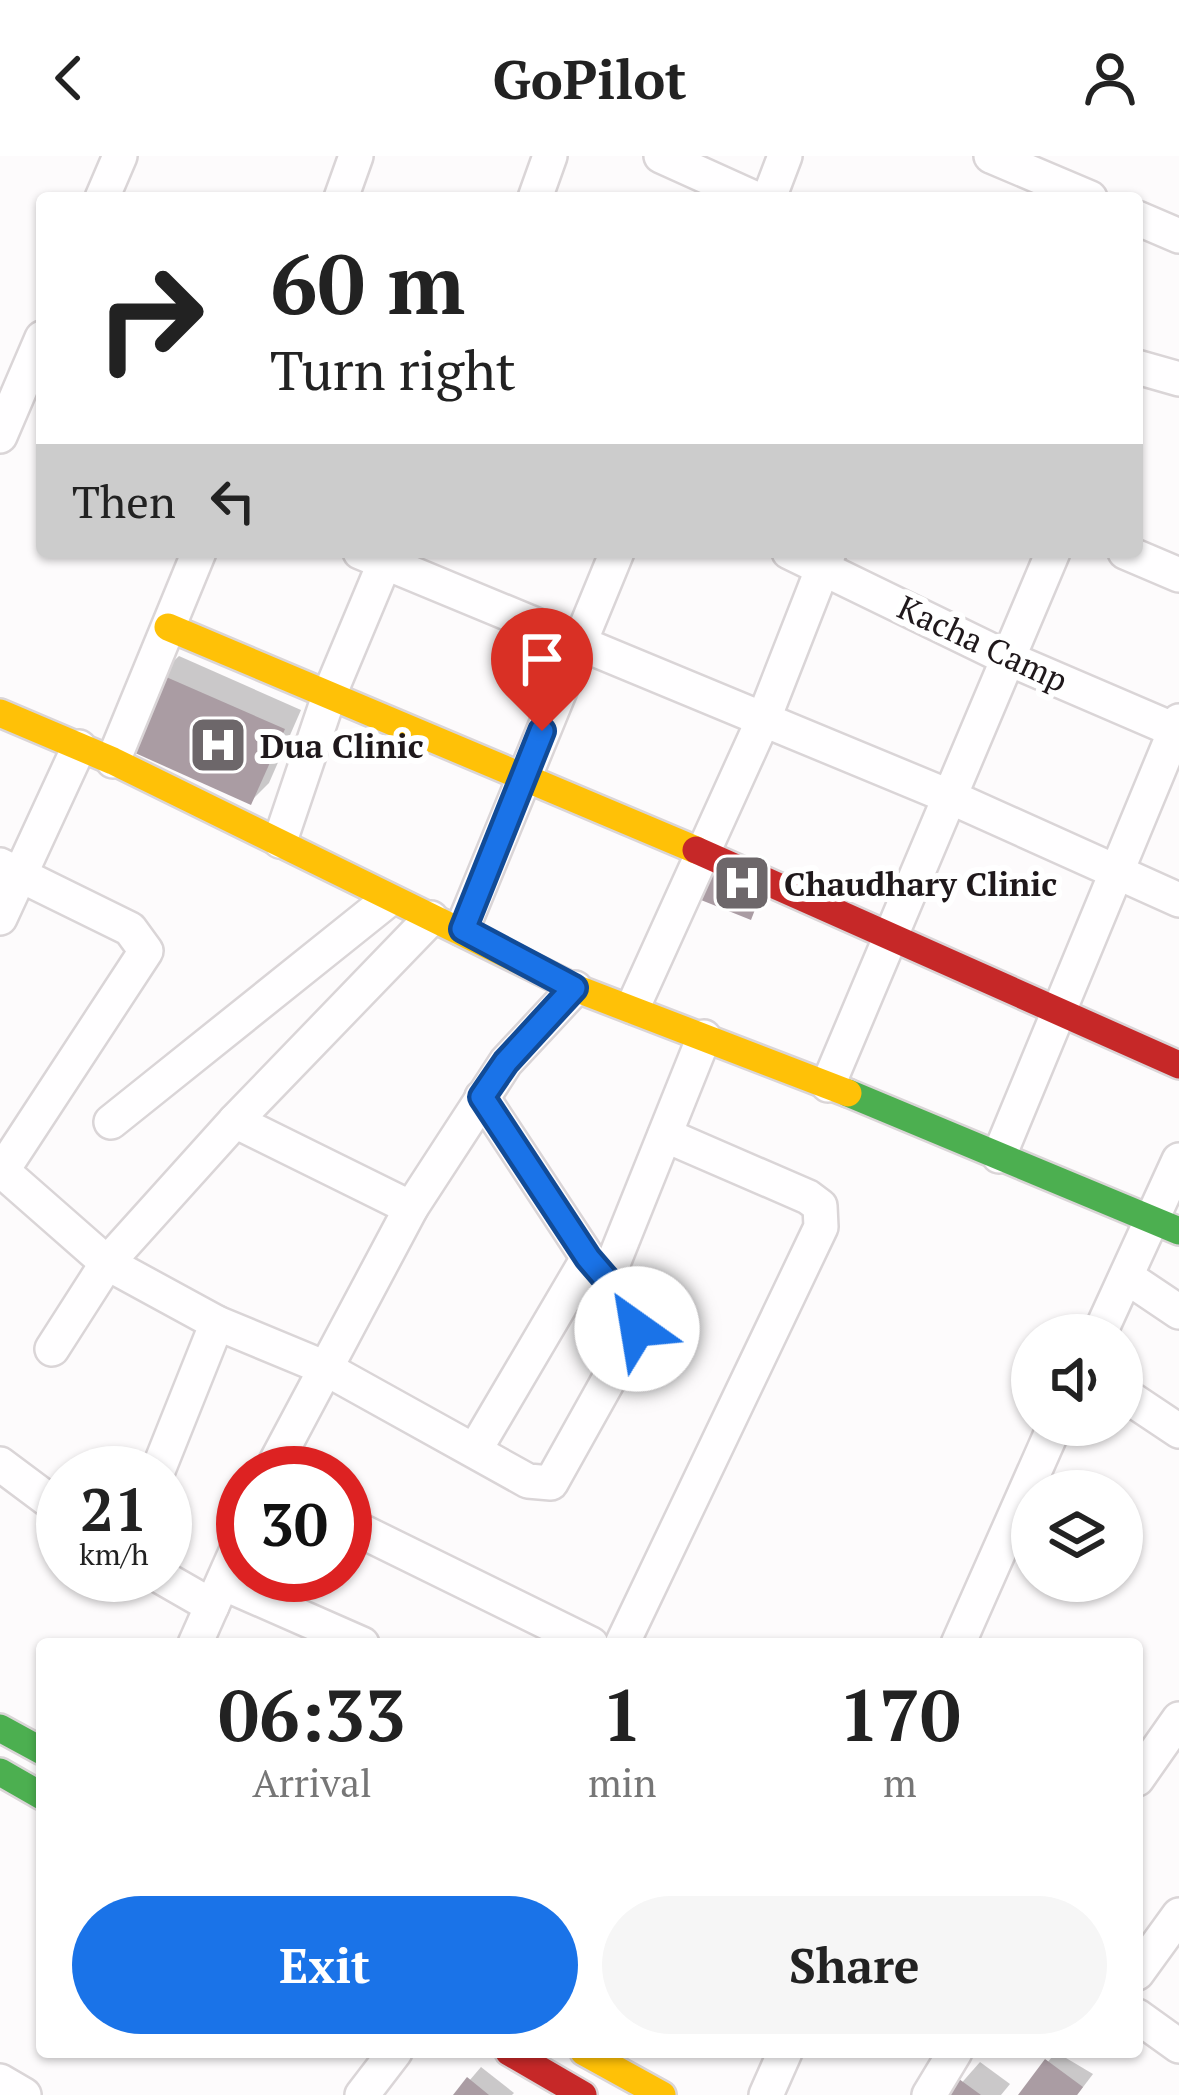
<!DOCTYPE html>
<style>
:root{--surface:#fff;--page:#f6f6f6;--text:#222;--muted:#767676;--accent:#1a73e8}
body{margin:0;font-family:"PT Serif",serif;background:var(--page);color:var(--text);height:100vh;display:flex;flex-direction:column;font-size:45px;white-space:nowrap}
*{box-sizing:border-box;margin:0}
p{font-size:39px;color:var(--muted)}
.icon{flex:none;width:66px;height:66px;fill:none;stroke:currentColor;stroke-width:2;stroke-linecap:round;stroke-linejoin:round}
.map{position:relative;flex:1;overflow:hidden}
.side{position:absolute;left:36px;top:1482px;width:1107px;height:420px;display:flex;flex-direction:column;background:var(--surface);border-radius:12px;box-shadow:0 3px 9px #0004}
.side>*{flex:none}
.banner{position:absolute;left:36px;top:36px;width:1107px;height:366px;border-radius:12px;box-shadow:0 3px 9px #0004;background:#fff;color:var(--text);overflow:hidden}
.tools{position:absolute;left:1011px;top:1158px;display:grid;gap:24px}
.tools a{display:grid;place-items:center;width:132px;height:132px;border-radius:50%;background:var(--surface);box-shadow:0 3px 9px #0004;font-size:60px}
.speed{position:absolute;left:36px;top:1290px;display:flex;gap:24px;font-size:60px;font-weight:700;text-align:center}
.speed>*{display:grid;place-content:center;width:156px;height:156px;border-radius:50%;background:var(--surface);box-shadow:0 3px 9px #0004;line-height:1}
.speed small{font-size:30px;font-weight:400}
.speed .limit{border:18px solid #d22;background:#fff;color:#111}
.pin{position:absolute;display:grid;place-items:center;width:102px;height:102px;color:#fff;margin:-123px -51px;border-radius:50% 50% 50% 0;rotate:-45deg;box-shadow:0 0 12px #0007}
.pin .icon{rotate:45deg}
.me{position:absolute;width:132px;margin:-66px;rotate:328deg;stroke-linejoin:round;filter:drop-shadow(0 0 9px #0008)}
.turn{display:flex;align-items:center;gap:42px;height:252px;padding:0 36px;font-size:54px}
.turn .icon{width:156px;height:156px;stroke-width:2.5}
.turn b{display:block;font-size:84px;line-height:102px}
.then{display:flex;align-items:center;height:114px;padding:0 36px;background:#0003;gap:24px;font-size:45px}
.eta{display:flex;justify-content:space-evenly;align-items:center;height:204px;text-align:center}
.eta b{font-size:72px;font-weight:700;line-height:84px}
.cta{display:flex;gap:24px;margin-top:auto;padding:24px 36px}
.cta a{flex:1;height:138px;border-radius:72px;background:var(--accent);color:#fff;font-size:48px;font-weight:700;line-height:138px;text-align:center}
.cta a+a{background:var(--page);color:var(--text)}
header{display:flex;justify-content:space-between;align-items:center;height:156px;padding:0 36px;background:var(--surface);font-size:54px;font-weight:700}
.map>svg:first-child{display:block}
</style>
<header><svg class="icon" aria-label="back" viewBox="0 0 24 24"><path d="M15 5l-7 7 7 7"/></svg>GoPilot<svg class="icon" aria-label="person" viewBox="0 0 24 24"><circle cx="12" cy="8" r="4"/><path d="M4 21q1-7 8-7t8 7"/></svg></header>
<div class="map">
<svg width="1179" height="1939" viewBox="0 0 1179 1939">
<rect width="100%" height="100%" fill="#fdfbfc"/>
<g fill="#0003">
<path d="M179 500 301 554 269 627 250 646 160 518Z"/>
<path d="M1056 1896 1093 1918 1077 1939H1021Z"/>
<path d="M980 1906 1010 1928 1001 1939H951Z"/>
<path d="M481 1911 514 1937 512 1939H457Z"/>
</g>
<g fill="#aa9ca3">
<path d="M157 517 285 573 251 649 124 592Z"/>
<path d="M711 718 761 738 751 764 701 744Z"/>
<path d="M1045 1903 1083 1931 1077 1939H1018Z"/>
<path d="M467 1921 489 1939H453Z"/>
<path d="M959 1923 981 1939H947Z"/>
</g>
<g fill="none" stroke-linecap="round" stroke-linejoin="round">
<g stroke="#dad5d7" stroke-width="38">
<g id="street">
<path d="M661 0 754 42"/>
<path d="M991 0 1090 42"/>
<path d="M102 42 120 0"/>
<path d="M341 42 356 0"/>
<path d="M535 42 550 0"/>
<path d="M769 42 785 0"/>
<path d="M1137 62 1179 80"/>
<path d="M1137 211 1179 223"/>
<path d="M0 280 42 182"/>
<path d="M360 396 948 640 1179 744"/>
<path d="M789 396 1007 502 1179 576"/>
<path d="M1125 396 1179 419"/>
<path d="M113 605 199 396"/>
<path d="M280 685 330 537 389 396"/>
<path d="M0 709 130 773 146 795 2 1015"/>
<path d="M0 762 79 591"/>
<path d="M462 773 617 396"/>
<path d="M633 851 764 562 829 396"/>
<path d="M828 929 1053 396"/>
<path d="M235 965 411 1052"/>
<path d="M111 966 388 744"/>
<path d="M999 1000 1179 565"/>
<path d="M0 1013 107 1107 217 1167 323 1211 528 1325 551 1327 637 1173 638 1160 588 1102 482 941"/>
<path d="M1127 1121 1179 1156"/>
<path d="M606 1125 704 881"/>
<path d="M1099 1179 1179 1004"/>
<path d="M52 1193 107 1107 235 965 431 762"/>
<path d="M1122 1237 1179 1275"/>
<path d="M475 1294 588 1102"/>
<path d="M0 1308 63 1355"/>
<path d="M157 1317 217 1167"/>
<path d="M270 1317 411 1052 506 906 575 832"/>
<path d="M345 1367 591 1488"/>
<path d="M158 1419 212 1450"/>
<path d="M223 1427 362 1488"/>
<path d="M195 1488 243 1380"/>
<path d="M622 1488 821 1071 820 1050 808 1041 665 979"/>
<path d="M958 1488 1055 1269"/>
<path d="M1137 1623 1179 1563"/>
<path d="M1137 1817 1179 1759"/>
<path d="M1137 1860 1179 1890"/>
<path d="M0 1925 24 1939"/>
<path d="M362 1939 395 1896"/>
<path d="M766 1939 785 1896"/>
<path d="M929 1939 955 1896"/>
</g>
</g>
<g stroke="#dad5d7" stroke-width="32">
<g id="fast">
<path d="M848 937 1179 1075"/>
<path d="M0 1572 42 1595"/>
<path d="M0 1616 42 1640"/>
</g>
</g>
<g stroke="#dad5d7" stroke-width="32">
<g id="slow">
<path d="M168 471 696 694"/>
<path d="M0 557 113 605 575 832 848 937"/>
<path d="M584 1896 662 1939"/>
</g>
</g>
<g stroke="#dad5d7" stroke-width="32">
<g id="jam">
<path d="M696 694 1179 909"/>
<path d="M509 1896 583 1939"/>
</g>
</g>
<use href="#street" stroke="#fffeff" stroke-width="33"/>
<use href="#fast" stroke="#4caf50" stroke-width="27"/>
<use href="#slow" stroke="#ffc107" stroke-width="27"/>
<use href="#jam" stroke="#c62828" stroke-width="27"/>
</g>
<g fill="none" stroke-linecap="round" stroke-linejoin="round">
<g stroke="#114b97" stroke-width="30">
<path id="route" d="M542 575 463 773 574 832 506 906 482 941 588 1102 638 1160 637 1173"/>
</g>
<use href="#route" stroke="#1a73e8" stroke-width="21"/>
</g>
<defs>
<g id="hospital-square" transform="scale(3)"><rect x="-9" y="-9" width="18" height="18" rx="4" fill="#6d676a" stroke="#fff"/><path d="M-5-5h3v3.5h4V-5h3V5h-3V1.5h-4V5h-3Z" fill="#fff"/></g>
</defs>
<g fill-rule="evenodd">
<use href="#hospital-square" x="218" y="589"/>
<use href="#hospital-square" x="742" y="727"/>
</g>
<g text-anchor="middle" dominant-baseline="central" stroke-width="12" stroke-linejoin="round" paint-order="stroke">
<g font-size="33" fill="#1f181b" stroke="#fff">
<text transform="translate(983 487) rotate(25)">Kacha Camp</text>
</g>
<g font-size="33" font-weight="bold" fill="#1f181b" stroke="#fff" text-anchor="start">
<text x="260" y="589">Dua Clinic</text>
<text x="784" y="727">Chaudhary Clinic</text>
</g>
</g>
</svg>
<div class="tools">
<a><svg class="icon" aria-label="sound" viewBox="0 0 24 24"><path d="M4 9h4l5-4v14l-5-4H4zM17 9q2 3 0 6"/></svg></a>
<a><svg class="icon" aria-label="layers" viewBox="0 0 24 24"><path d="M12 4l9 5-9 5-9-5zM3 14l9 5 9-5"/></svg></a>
</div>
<div class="speed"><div>21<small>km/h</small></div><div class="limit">30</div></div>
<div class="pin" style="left:542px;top:575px;background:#d93025"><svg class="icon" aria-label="arrive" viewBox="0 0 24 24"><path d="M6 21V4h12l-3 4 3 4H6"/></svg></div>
<svg class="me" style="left:637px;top:1173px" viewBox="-20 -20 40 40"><circle r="19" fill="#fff"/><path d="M0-13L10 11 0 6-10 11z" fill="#1a73e8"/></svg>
<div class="banner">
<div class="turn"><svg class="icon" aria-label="right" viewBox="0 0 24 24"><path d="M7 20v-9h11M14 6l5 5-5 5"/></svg><div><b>60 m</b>Turn right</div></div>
<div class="then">Then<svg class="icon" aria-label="left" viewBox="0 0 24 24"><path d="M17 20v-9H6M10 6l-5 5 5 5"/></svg></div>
</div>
<section class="side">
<div class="eta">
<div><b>06:33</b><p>Arrival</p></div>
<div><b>1</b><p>min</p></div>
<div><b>170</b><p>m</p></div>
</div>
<div class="cta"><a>Exit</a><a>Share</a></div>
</section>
</div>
